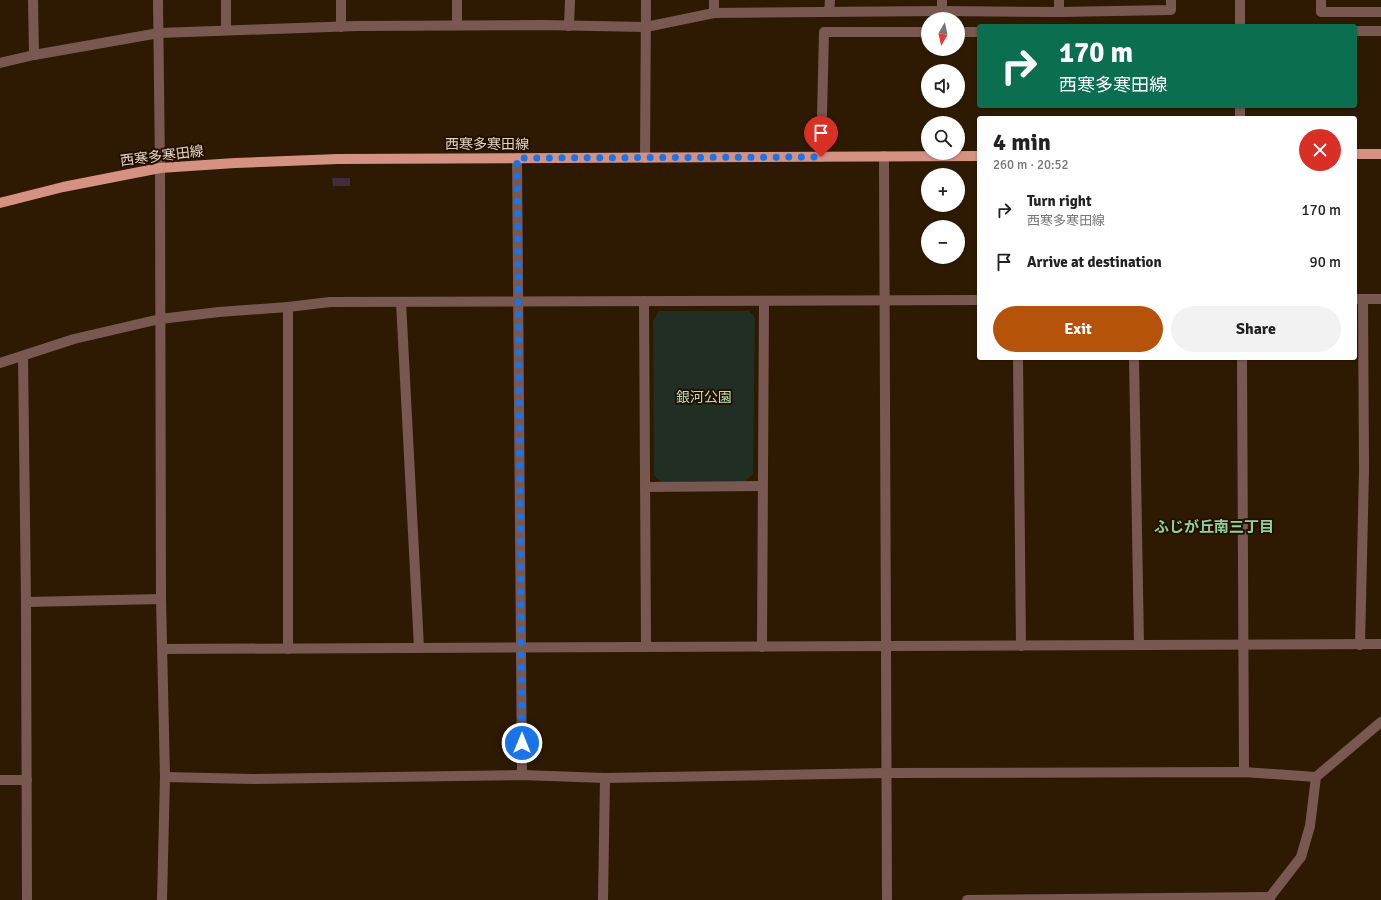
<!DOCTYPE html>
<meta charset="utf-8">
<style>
:root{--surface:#fff;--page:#f2f2f2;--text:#222;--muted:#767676;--accent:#b45309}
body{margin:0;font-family:Signika,"Noto Sans JP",sans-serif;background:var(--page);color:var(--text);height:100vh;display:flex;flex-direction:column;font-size:15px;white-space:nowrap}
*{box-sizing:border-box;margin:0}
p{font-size:13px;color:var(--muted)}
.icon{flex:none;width:22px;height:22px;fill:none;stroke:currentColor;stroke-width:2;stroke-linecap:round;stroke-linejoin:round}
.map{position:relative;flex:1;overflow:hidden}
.drawer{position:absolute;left:977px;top:116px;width:380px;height:244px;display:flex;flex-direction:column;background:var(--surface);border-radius:4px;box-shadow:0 1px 3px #0004}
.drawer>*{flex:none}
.guide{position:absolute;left:977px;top:24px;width:380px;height:84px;border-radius:4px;box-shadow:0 1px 3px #0004;background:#0b6e4f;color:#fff;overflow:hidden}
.needle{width:26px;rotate:189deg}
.tools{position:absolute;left:921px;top:12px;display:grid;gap:8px}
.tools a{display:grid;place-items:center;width:44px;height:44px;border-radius:50%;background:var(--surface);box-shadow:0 1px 3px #0004;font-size:20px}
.pin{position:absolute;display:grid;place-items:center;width:34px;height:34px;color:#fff;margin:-41px -17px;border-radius:50% 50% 50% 0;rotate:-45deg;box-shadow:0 0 4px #0007}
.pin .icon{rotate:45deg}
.me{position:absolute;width:44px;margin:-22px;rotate:0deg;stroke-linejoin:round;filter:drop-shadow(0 0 3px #0008)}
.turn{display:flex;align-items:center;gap:14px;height:84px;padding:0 16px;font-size:18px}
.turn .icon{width:52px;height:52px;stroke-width:2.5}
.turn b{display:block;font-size:28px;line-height:34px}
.round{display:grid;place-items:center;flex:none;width:42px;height:42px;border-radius:21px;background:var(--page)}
.headline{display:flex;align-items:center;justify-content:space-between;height:68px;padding:0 16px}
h1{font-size:24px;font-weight:700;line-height:30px}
.action{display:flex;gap:8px;margin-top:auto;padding:8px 16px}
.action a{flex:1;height:46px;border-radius:24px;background:var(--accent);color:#fff;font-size:16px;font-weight:700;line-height:46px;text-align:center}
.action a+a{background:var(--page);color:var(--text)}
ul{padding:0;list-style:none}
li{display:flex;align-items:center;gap:12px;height:52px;padding:0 16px}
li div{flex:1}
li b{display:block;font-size:15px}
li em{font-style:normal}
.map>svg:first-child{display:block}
</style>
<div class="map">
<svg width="1381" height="900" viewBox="0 0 1381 900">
<rect width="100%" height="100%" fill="#2e1a02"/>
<path fill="#212e23" d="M659 311H749L755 318 753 474 745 481 661 482 654 475 653 321Z"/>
<path fill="#3f2c3e" d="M332 178H350V186H333Z"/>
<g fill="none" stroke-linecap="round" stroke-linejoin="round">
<g stroke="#795851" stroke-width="10">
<path d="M33 0 34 55"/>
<path d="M158 0 160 168 161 599 165 777 162 900"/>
<path d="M226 0V30"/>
<path d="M341 0V27"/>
<path d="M457 0V25"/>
<path d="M714 0V13L942 11 1059 12 1171 10V0"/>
<path d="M942 0V11"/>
<path d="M1059 0V12"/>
<path d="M1321 0V12H1381"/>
<path d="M829 12 830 0"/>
<path d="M569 26 570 0"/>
<path d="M1240 26V0"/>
<path d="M1355 31H1381"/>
<path d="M958 32H979"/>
<path d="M0 63 34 55 159 33 356 26 542 25 646 27 714 13"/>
<path d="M1240 106V118"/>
<path d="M884 156 887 900"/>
<path d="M821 157 824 32H928"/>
<path d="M517 158 522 775"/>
<path d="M645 158 646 0"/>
<path d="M1355 299H1381"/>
<path d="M644 301 646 647"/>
<path d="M401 302 419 648"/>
<path d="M23 356 26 602 27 900"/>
<path d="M1018 358 1021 646"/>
<path d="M1134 358 1139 645"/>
<path d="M1242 358 1244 772"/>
<path d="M0 363 74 339 160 319 219 312 288 307 330 302 979 300"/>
<path d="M645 487 762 486"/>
<path d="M26 602 161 599"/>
<path d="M1360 645 1364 470 1363 299"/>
<path d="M762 647 764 301"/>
<path d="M163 649 1381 644"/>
<path d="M288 649V307"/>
<path d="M165 777 253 779 522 775 605 778 887 773 1244 772 1316 777 1381 722"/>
<path d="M0 780H27"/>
<path d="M603 900 605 778"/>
<path d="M967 900 1270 897"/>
<path d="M1270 900V897L1301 857 1310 826 1316 777"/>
</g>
<g stroke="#d59182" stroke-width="10">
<path d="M1355 154H1381"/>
<path d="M0 203 63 187 160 168 235 163 338 159 979 156"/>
</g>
</g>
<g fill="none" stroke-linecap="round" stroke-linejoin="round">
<path stroke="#1a73e8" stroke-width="7" stroke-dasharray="0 12.6" d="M522 743 517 158 821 157"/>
</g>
<g text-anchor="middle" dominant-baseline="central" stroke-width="4" stroke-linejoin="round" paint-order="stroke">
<g font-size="14" fill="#e1d3c5" stroke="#241000">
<text x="487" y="144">西寒多寒田線</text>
<text transform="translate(162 156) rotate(-7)">西寒多寒田線</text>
</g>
<g font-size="14" fill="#b2e0b9" stroke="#241000">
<text x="704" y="397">銀河公園</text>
</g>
<g font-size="15" font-weight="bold" fill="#90d29e" stroke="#241000">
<text x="1214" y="527">ふじが丘南三丁目</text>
</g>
</g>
</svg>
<div class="tools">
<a><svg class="needle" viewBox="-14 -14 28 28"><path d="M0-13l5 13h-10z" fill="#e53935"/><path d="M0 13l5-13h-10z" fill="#767676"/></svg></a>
<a><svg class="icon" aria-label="sound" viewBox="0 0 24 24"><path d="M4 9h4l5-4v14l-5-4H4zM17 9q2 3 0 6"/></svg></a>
<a><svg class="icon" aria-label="search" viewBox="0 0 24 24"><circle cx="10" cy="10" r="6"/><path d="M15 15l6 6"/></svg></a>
<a>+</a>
<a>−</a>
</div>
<div class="pin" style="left:821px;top:157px;background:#d93025"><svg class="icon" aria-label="arrive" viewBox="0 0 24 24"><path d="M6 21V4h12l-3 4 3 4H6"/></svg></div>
<svg class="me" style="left:522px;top:743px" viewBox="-20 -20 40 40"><circle r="17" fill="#1a73e8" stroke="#fff" stroke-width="3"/><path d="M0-11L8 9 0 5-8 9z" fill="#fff"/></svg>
<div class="guide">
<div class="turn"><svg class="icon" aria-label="right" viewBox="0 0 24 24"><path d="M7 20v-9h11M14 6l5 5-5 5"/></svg><div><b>170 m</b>西寒多寒田線</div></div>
</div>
<section class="drawer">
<div class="headline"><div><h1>4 min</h1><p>260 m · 20:52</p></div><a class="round" style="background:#d93025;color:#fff"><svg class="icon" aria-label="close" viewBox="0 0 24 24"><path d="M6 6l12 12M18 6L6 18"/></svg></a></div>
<ul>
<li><svg class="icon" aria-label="right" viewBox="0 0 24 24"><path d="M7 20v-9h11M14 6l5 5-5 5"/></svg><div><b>Turn right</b><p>西寒多寒田線</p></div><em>170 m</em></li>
<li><svg class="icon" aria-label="arrive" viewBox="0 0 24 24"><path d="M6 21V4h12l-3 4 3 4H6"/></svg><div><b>Arrive at destination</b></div><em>90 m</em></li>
</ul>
<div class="action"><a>Exit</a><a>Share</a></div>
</section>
</div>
